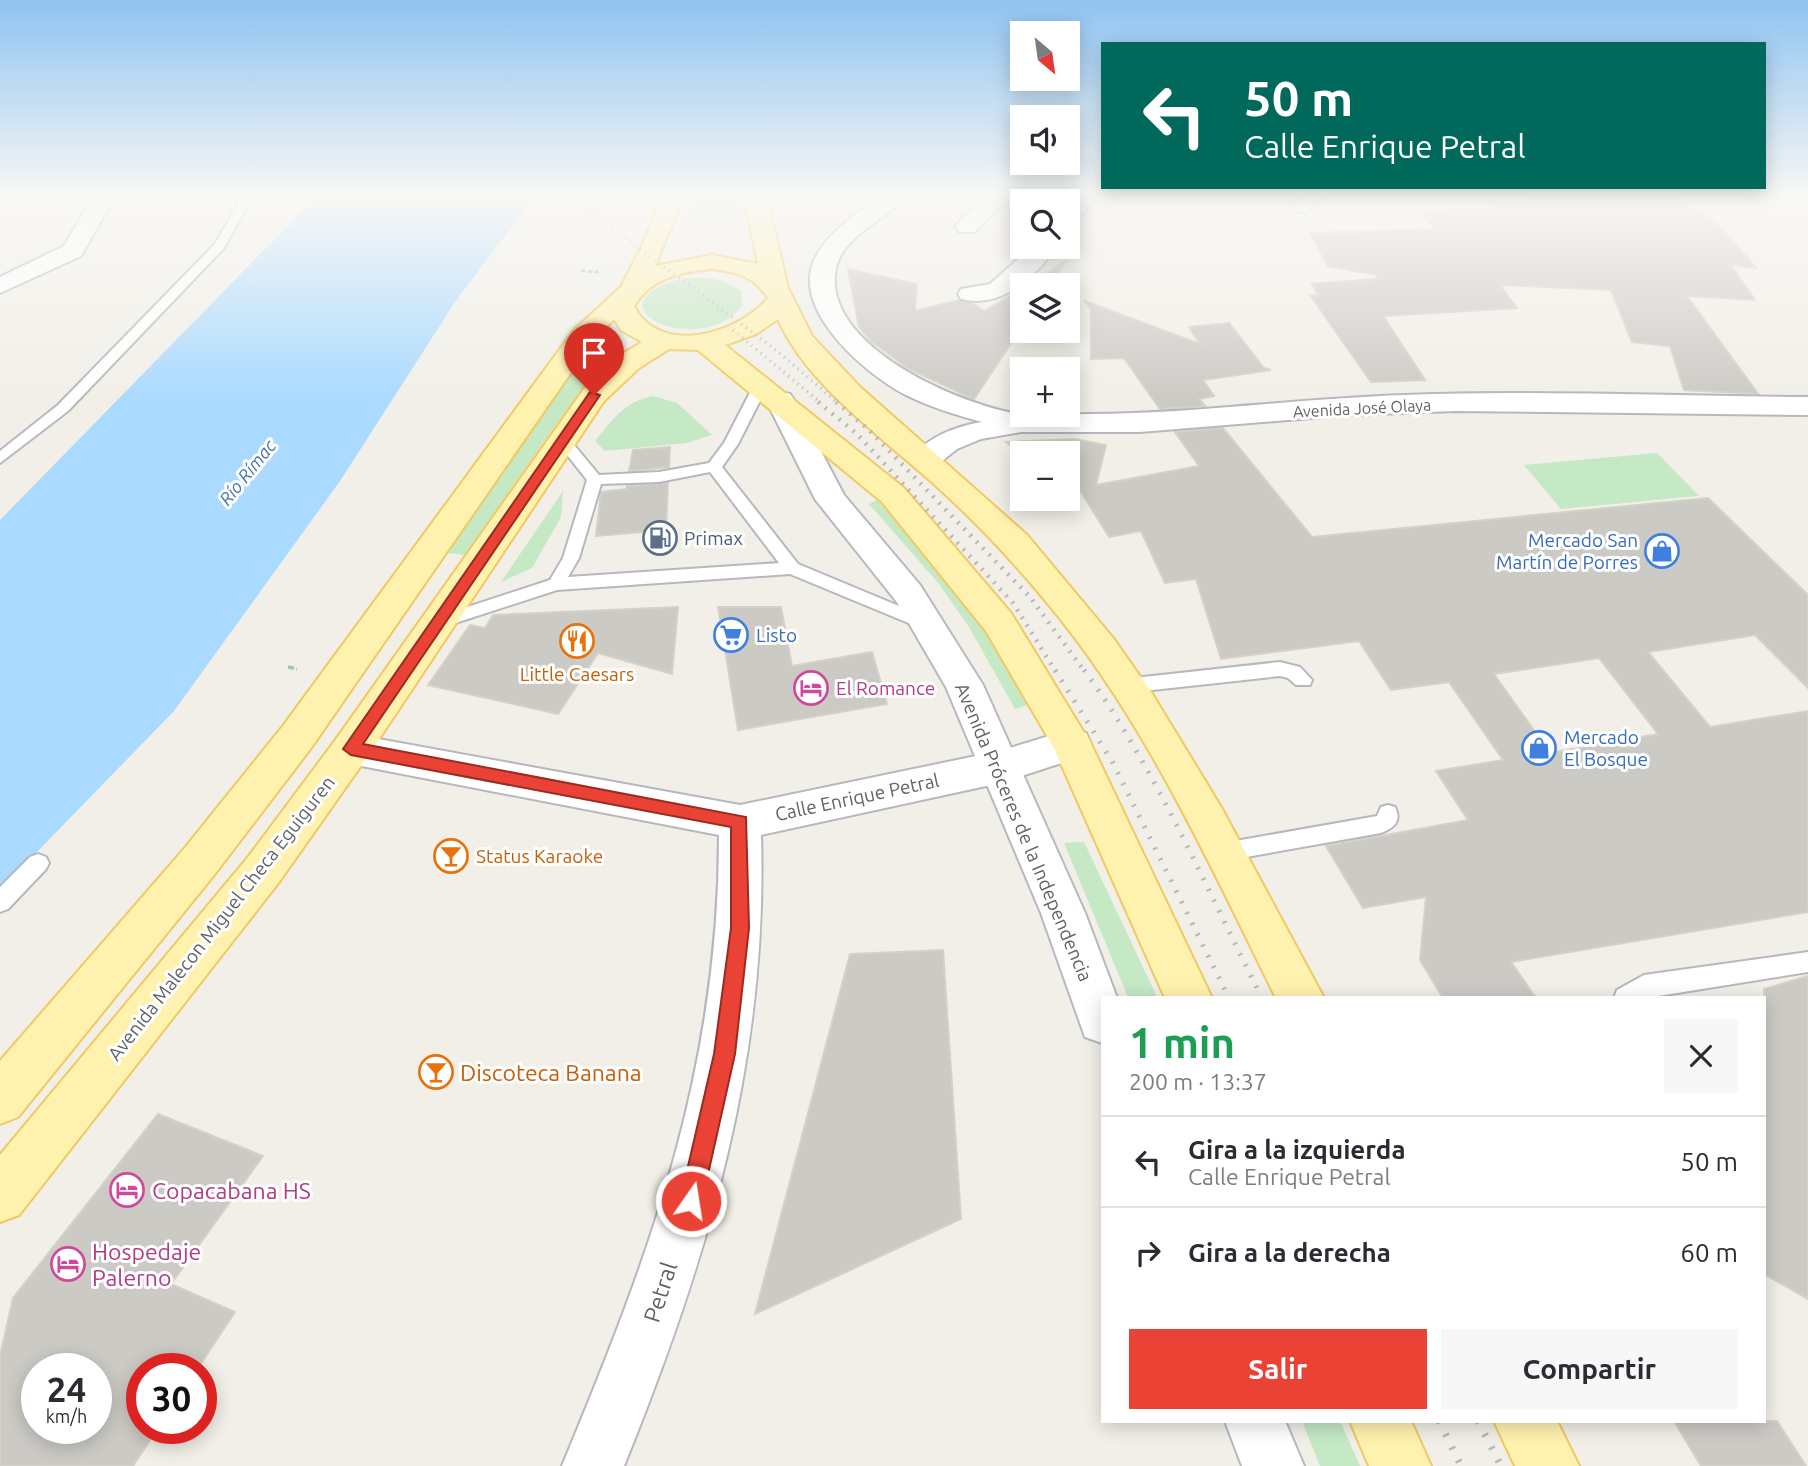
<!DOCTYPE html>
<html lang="es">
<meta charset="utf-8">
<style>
:root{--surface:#fff;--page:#f7f7f7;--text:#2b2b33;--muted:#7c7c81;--line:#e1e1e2;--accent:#ea4335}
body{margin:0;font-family:Ubuntu,sans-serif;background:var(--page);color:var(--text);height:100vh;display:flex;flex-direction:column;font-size:26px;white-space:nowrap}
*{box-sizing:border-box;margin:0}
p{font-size:23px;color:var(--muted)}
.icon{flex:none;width:38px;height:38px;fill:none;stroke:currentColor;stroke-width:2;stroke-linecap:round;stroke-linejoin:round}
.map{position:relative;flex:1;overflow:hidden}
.details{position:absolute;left:1101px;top:996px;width:665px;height:427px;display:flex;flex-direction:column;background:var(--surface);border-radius:0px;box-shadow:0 4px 18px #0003}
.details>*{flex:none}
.banner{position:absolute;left:1101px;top:42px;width:665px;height:147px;border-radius:0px;box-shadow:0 4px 18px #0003;background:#00695c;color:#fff;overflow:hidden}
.needle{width:46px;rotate:151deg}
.buttons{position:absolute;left:1010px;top:21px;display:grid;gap:14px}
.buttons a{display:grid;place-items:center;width:70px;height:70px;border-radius:0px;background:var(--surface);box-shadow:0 4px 18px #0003;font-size:35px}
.speed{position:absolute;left:21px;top:1353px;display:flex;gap:14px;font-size:35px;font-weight:700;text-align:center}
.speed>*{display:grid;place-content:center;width:91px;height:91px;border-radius:50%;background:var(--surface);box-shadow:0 4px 18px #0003;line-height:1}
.speed small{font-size:18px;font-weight:400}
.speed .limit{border:10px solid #d22;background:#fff;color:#111}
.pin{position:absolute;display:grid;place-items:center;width:60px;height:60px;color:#fff;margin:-72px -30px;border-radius:50% 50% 50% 0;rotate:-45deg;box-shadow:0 0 7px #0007}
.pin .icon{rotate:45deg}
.me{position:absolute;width:77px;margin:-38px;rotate:13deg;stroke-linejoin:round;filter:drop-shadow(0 0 5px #0008)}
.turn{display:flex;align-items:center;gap:24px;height:147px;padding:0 28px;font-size:32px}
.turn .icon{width:91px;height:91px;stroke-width:2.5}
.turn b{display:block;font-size:49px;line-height:60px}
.round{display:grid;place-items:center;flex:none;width:74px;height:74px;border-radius:0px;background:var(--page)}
.head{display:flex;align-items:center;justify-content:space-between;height:119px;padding:0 28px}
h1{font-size:42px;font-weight:700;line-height:52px;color:#1e9e55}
.cta{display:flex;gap:14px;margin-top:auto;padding:14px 28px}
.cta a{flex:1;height:80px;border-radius:0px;background:var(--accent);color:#fff;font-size:28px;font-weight:700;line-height:80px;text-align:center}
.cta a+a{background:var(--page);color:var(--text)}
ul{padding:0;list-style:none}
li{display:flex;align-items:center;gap:21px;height:91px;padding:0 28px;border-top:2px solid var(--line)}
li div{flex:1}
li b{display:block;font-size:26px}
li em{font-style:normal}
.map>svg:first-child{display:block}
</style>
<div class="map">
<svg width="1808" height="1466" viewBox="0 0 1808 1466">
<rect width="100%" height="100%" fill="#f1efe8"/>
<g fill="#c5e8c5">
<path d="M697 195H732L740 216 687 218Z"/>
<path d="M686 278C707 277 724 278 741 291L742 306C697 362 579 302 686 278Z"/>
<path d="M604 332 628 353 581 393 562 416 465 555 448 553 587 340Z"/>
<path d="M653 396 677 403 712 435 687 443 605 451 595 441C615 418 622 403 653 396Z"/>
<path d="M1657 453 1699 496 1561 509 1524 465Z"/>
<path d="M563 491 561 517 532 568 501 582Z"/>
<path d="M877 500 948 578 982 622 1027 705 1015 709 969 627 939 584 869 504Z"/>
<path d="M1084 842 1157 997H1128L1064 843Z"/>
<path d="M1302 1421H1340L1360 1466H1320Z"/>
</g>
<path fill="#aadaff" d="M318 195H530L522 213 455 302 340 481 174 711 0 890V520Z"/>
<g fill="#cccac5" stroke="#d6d1c6" stroke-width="2" fill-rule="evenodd">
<path d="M1530 195H1666L1713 219 1756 268 1730 264 1755 300 1687 296 1758 394 1684 390 1670 346 1632 342 1611 290 1500 285 1517 308 1383 316 1425 380 1371 382 1310 295H1318L1312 284 1376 279 1377 275 1328 266 1310 233 1435 229 1418 213 1540 204Z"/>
<path d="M1067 260 1050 285H1028Z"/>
<path d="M848 269 917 284 915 311 959 300 972 303 984 311 1022 289V327L974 399 971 398 907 368 871 341 859 327Z"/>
<path d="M1085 301 1200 344 1189 327 1229 323 1264 368 1271 370 1203 380 1214 396 1199 399 1205 406 1160 409 1124 358 1091 359V310Z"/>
<path d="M1223 428 1312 537 1708 498 1808 595V688L1755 635 1648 652 1710 727 1808 711V912L1511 962 1536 998H1443L1420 960 1426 897 1363 908 1326 846 1468 820 1436 771 1503 760 1449 682 1391 690 1359 641 1221 659 1196 579 1165 583 1141 531 1109 537 1073 479 1068 480V453H1022V456L1006 442 1074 439 1106 445 1096 485 1199 466 1175 432ZM1599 658 1658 734 1550 753 1494 674Z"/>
<path d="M670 447 669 467 629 471 633 450Z"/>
<path d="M668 483 666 530 596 536 601 492 626 489 627 486Z"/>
<path d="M678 607 672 674 598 653 558 714 428 685 470 625 485 628 493 615Z"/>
<path d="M718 607H781L792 666 872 652 887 704 738 730Z"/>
<path d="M943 950 961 1219 755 1314 850 954Z"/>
<path d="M1808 976V1299L1764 1274V989Z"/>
<path d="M158 1114 263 1156 171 1284 235 1312 198 1368H142V1428H158L133 1466H0V1356L13 1298ZM37 1368H96V1428H37Z"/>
<path d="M1674 1421H1777L1806 1466H1701Z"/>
</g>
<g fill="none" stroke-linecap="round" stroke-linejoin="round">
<g stroke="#b5b8bc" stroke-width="4">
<g id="service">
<path d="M243 195H253L224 248 68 411 0 463V451L58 405 215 244Z"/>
<path d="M761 381 768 385 738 444 722 467 798 564 935 621 938 625 935 629H923L790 574 557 590 443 627H431L428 623 431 619 550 580 563 558 587 480 557 442 559 439H569L599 475 659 472 709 463 724 443 754 385ZM710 472 779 563 568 577 579 558 601 484 659 482Z"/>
<path d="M1280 662 1300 667 1312 680 1310 685H1296L1288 678 1280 676 1125 693 1116 686 1125 679Z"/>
<path d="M1388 805 1395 807C1402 821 1394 828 1381 833L1224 861 1217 858 1213 852 1217 846 1224 843 1377 816 1381 807Z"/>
<path d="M38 854 46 857 49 863 46 869 8 909 0 912V887L30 857Z"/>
<path d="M1808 952V972L1646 998H1614L1617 990 1644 975Z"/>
</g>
</g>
<g stroke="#b5b8bc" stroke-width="4">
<path id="pedestrian" d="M1306 195H1323L1307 212H1295L1293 209Z"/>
</g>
<g stroke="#b5b8bc" stroke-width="4">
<g id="minor">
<path d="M94 195H116L81 256 0 293V277L64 246Z"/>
<path d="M881 195H905C885 224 838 235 835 275 828 350 967 408 1025 415 1046 417 1068 414 1088 414 1175 414 1261 403 1347 398 1500 388 1655 396 1808 397V415L1455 411 1348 415 1140 432H1021L981 439 957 449 937 465 926 468 915 465 911 459C926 437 957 426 982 422 956 415 930 407 906 395 867 375 794 313 813 263 825 233 856 215 881 195Z"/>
<path d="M986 195H1009L975 232H959L956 227 959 222Z"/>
<path d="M1074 195H1097L1076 222 1068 224V203Z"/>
<path d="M1032 247H1056C1035 278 1001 309 961 299L958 294 961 289 990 284Z"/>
<path d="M1072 729 1086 733 1091 744 1086 755 1000 783 761 835C768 1062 708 1258 624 1466H562C651 1252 719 1071 719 835L351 764 337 760 332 749 337 738 351 734 740 805 1000 751Z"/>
</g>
</g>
<g stroke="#b6babf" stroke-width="4">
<g id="secondary">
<path d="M780 392 790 394 794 400 844 495 920 585 983 685 1085 913 1117 998H1102V1043L1085 1037 1041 913 946 687 896 601 815 499 766 400 770 394Z"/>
<path d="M1225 1421H1285L1304 1466H1242Z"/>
</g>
</g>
<g stroke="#f2c960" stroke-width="4">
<g id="primary">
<path d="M662 195H684L655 266 712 255 758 264 744 195H766L788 288 812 336 860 387 1027 535 1113 638 1151 692 1221 807 1324 998H1276C1208 861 1143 716 1044 599 1010 558 974 520 934 484 883 438 805 383 778 319L756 334 725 345 904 488 1011 613 1091 744 1212 998H1165L1054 748 986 631 882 502 698 350 669 349 639 368 604 401 365 760 279 882 19 1215 0 1222V1155L249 856 337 738 584 389 619 356 642 342 621 330 614 319 592 342 311 748 214 875 18 1117 0 1124V1061L184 849 283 726 574 330 621 287 642 246ZM712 269C738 272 754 277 768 298 739 334 659 357 634 306 651 278 681 272 712 269Z"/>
<path d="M1350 1421H1411L1431 1466H1369Z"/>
<path d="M1494 1421H1557L1579 1466H1515Z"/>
</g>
</g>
<path stroke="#9cc7a9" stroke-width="2.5" stroke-dasharray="4.5 2.5" stroke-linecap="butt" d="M581 271 599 272"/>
<path stroke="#9cc7a9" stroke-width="3.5" stroke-dasharray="6 2.5" stroke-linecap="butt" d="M288 667 297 669"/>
<use href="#service" fill="#fff" fill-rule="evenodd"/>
<use href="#pedestrian" fill="#fff" fill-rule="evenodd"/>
<use href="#minor" fill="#fff" fill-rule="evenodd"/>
<use href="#secondary" fill="#fff" fill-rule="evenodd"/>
<use href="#primary" fill="#fff2af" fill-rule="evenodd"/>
<g stroke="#b6b7b8" stroke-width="3.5" stroke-dasharray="1 5" stroke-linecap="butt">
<path d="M568 195 776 350 838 403"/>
<path d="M733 330 821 403"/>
</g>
<g stroke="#b6b7b8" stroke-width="4.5" stroke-dasharray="2 7" stroke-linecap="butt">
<path d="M818 402 856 433 1013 603 1056 672"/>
<path d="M836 402 868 429 1030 597 1085 672"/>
</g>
<g stroke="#b6b7b8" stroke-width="5" stroke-dasharray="2 10" stroke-linecap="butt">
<path d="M1055 670 1113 763 1229 998"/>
<path d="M1084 670C1154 765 1208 892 1262 998"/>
</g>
<g stroke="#b6b7b8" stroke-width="7" stroke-dasharray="2.5 12" stroke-linecap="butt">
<path d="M1439 1421 1461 1466"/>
<path d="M1478 1421 1501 1466"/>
</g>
</g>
<linearGradient id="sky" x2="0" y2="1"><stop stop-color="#8fc3f1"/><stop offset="0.49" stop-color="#f9f8f5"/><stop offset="1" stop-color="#f9f8f5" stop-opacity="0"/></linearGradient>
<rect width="1808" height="400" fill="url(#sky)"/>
<path fill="#ea4335" stroke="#982c22" stroke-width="2" d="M590 392 600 395 363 744 746 817 749 928 735 1054 702 1201 698 1209 691 1212 683 1209 680 1201 714 1054 731 928V827L351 755 343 749Z"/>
<defs>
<g id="fuel-ring" transform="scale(1.75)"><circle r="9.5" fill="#fff" stroke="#5c6f8a" stroke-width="1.5"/><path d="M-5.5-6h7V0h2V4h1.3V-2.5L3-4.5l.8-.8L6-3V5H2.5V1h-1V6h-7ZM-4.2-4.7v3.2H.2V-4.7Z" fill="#5c6f8a"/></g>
<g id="shop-ring" transform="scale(1.75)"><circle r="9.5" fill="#fff" stroke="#3f7fe0" stroke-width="1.5"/><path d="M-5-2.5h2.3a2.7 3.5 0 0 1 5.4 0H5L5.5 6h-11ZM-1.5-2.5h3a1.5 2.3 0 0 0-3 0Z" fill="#3f7fe0"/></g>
<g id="supermarket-ring" transform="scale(1.75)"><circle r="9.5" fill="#fff" stroke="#3f7fe0" stroke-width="1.5"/><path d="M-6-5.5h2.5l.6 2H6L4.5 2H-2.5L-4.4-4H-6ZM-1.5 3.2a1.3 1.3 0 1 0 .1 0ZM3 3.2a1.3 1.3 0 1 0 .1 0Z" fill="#3f7fe0"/></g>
<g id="restaurant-ring" transform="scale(1.75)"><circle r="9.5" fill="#fff" stroke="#e8710a" stroke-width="1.5"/><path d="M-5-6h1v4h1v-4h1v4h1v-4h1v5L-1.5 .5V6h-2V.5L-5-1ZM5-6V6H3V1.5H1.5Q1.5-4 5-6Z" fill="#e8710a"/></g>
<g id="hotel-ring" transform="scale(1.75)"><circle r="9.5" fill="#fff" stroke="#d1479c" stroke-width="1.5"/><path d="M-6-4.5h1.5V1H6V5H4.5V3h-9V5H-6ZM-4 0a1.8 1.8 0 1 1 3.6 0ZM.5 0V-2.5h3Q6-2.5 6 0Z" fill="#d1479c"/></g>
<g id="bar-ring" transform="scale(1.75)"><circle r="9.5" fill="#fff" stroke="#e8710a" stroke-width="1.5"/><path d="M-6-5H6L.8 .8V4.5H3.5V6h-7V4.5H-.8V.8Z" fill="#e8710a"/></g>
</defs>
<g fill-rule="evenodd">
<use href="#fuel-ring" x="660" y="538"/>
<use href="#shop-ring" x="1662" y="551"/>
<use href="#supermarket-ring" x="731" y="635"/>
<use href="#restaurant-ring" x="577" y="641"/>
<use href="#hotel-ring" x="811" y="688"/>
<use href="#shop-ring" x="1539" y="748"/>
<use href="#bar-ring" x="451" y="856"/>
<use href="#bar-ring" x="436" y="1072"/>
<use href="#hotel-ring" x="127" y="1190"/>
<use href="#hotel-ring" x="68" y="1264"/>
</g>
<g text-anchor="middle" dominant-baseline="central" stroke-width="6" stroke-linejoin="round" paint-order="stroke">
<g font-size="16" fill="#5f6368" stroke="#fff">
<text transform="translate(1362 408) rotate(-3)">Avenida José Olaya</text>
</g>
<g font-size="18" font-style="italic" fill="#4174aa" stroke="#fff">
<text transform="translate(247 472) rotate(-51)">Río Rímac</text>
</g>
<g font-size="19" fill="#4e5e75" stroke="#fff" text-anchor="start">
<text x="684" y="538">Primax</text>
</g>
<g font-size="19" fill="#366cbe" stroke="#fff" text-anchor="start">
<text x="1638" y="540" text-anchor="end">Mercado San<tspan x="1638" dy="22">Martín de Porres</tspan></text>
<text x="756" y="635">Listo</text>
<text x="1564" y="737">Mercado<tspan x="1564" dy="22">El Bosque</tspan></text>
</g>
<g font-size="19" fill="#c56008" stroke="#fff">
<text x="577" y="674">Little Caesars</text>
<text x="476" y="856" text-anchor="start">Status Karaoke</text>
</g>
<g font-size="19" fill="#b23c85" stroke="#fff" text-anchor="start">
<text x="836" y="688">El Romance</text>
</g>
<g font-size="19" fill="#5f6368" stroke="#fff">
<text transform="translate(857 797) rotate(-12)">Calle Enrique Petral</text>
<text transform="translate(1024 832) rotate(67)">Avenida Próceres de la Independencia</text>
<text transform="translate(221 918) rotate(-52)">Avenida Malecon Miguel Checa Eguiguren</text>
</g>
<g font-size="23" fill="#c56008" stroke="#fff" text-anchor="start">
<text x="460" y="1072">Discoteca Banana</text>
</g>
<g font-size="23" fill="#b23c85" stroke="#fff" text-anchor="start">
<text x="152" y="1190">Copacabana HS</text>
<text x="92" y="1251">Hospedaje<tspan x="92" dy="26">Palerno</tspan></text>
</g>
<g font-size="23" fill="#5f6368" stroke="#fff">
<text transform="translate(660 1292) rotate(-72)">Petral</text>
</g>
</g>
</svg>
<div class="buttons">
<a><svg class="needle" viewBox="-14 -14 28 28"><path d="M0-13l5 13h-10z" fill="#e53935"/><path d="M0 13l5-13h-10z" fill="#7c7c81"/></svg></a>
<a><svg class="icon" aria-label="sound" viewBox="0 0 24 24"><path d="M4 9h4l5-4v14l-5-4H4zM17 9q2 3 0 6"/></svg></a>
<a><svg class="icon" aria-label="search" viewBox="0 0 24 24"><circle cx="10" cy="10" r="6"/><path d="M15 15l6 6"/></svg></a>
<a><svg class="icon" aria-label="layers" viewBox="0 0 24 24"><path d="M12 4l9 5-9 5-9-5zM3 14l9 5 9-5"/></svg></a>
<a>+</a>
<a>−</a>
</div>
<div class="speed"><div>24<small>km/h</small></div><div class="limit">30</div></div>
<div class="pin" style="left:594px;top:395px;background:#d93025"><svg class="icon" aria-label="arrive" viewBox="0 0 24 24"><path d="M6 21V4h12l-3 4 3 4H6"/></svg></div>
<svg class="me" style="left:691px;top:1201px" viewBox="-20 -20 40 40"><circle r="17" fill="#ea4335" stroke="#fff" stroke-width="3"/><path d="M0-11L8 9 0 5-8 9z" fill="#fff"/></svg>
<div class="banner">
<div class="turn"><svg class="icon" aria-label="left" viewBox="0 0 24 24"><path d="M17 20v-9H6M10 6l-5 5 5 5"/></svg><div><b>50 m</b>Calle Enrique Petral</div></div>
</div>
<section class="details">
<div class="head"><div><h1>1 min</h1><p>200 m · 13:37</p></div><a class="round"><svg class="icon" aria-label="close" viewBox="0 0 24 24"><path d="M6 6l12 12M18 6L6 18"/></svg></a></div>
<ul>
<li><svg class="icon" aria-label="left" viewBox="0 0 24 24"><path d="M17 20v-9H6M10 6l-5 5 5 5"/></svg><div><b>Gira a la izquierda</b><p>Calle Enrique Petral</p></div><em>50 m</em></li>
<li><svg class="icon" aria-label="right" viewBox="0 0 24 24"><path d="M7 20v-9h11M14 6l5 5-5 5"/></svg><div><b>Gira a la derecha</b></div><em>60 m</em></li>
</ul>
<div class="cta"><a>Salir</a><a>Compartir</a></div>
</section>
</div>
